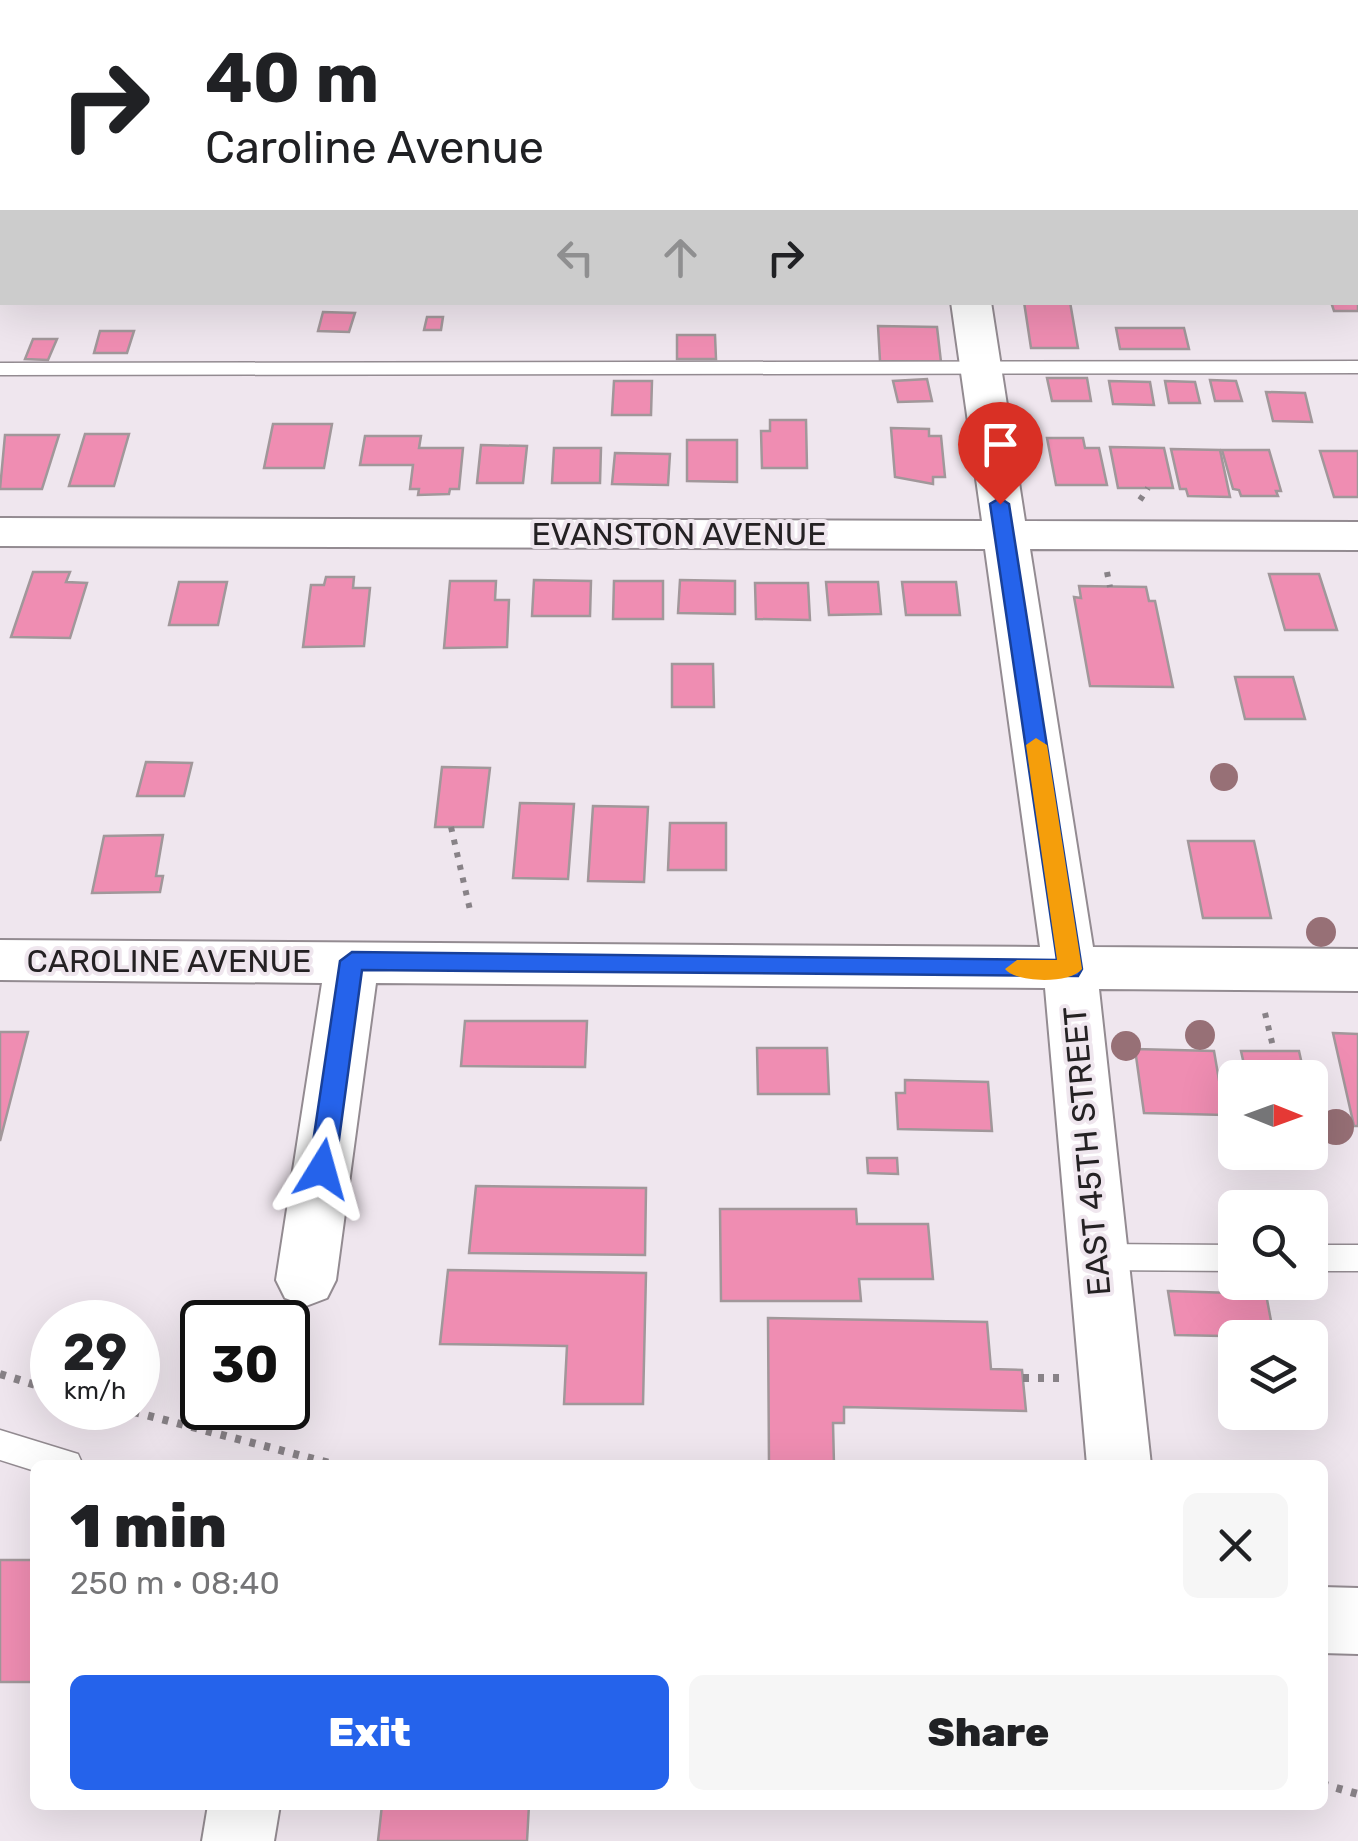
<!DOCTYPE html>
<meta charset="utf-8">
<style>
:root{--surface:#fff;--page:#f6f6f6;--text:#202124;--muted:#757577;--accent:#2563eb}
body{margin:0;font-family:Rubik,sans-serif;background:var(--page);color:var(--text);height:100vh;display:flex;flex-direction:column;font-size:38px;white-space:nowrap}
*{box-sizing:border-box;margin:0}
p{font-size:32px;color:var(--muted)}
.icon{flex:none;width:55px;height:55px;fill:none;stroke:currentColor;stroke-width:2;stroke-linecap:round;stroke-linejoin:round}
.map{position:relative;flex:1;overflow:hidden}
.drawer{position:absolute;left:30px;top:1460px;width:1298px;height:350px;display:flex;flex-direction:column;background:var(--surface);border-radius:15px;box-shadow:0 10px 40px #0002}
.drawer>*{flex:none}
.hud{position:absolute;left:0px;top:0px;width:1360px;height:305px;box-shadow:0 10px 40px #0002;background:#fff;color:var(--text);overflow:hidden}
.needle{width:65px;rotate:91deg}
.controls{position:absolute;left:1218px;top:1060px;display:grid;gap:20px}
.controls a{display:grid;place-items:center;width:110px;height:110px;border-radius:15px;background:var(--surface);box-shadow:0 10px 40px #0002;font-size:50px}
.speed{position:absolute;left:30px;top:1300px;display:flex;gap:20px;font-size:50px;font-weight:700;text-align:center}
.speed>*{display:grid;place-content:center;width:130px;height:130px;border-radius:50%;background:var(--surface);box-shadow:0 10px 40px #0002;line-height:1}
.speed small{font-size:25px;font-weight:400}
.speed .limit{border:5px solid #111;border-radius:15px;background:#fff;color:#111}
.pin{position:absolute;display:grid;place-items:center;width:85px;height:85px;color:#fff;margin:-102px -42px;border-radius:50% 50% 50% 0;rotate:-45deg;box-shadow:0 0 10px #0007}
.pin .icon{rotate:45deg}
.me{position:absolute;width:110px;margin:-55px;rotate:8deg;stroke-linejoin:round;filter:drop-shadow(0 0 8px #0008)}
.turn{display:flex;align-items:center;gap:35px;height:210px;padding:0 40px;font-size:45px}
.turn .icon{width:130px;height:130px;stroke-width:2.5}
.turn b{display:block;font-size:70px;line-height:85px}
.lanes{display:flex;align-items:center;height:95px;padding:0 40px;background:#0003;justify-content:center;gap:50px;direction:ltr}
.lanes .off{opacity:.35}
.round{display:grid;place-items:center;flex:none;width:105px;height:105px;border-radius:15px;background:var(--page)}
.headline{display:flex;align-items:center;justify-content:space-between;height:170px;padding:0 40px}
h1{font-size:60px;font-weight:800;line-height:75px}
.action{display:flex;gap:20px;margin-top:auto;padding:20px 40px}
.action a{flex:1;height:115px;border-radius:15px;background:var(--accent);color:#fff;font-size:40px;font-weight:800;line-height:115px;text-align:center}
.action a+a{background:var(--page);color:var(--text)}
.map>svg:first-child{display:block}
</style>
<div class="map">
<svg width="1358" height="1841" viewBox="0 0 1358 1841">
<rect width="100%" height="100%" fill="#efe6ee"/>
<g fill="#ef8db2" stroke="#a1979a" stroke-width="2.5">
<path d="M1358 270V311H1334L1331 302H1358Z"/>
<path d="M1024 302H1070L1078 348H1031Z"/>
<path d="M323 312 355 313 349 332 318 331Z"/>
<path d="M427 317H443L441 330H424Z"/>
<path d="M878 326 937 327 941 362 880 361Z"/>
<path d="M1116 328H1184L1189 349H1120Z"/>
<path d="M100 331H134L127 353H94Z"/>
<path d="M677 335H715L716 359H677Z"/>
<path d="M33 339H57L48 360 25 359Z"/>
<path d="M1047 378H1087L1091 401H1052Z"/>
<path d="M927 379 932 401 898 402 893 381Z"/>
<path d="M1210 380 1236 381 1242 401H1215Z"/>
<path d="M614 381H652L651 415H612Z"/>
<path d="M1109 381 1150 382 1154 405 1113 404Z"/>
<path d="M1165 381 1195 382 1200 403H1169Z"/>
<path d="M1266 392 1305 393 1312 422 1273 421Z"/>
<path d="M770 420H806L807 468H762L761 431H770Z"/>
<path d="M273 424H332L324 468H264Z"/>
<path d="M891 428 929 429V436H941L945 477H933V484L895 477Z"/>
<path d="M85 434H129L114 486H69Z"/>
<path d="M5 435H59L42 489H0Z"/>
<path d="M365 436H421L419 448H463L459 489H450L449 494 418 495 419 489H410L413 465H360Z"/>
<path d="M1047 438H1083L1085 448H1099L1107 485H1056Z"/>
<path d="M687 440H737V482L687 481Z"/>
<path d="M481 445 527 446 523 483H477Z"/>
<path d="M1110 447 1164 448 1173 488H1118Z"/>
<path d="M554 448H601L600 483H552Z"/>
<path d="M1171 449 1220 450 1230 497 1188 496 1186 489H1180Z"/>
<path d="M1222 450H1269L1281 491H1276L1278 496H1241L1239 490 1233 489Z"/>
<path d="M1320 451H1358V497H1334Z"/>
<path d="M615 453 670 454 668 485 612 484Z"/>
<path d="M33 572H70L66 582 87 583 70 638 11 637Z"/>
<path d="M1269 574H1319L1337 630H1285Z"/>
<path d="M326 577H354L353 588H370L364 646 303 647 311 585H324Z"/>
<path d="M534 580 591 581 590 616H532Z"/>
<path d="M680 580 735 581V614L678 613Z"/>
<path d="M450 581H496L495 600H509L507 647 444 648Z"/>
<path d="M614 581H663V619H613Z"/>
<path d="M179 582H227L218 625H169Z"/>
<path d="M826 582H878L881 614 829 615Z"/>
<path d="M902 582H956L960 615H906Z"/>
<path d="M755 583H808L810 620 756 619Z"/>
<path d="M1079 586 1146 587 1149 601H1155L1173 687 1090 686 1074 597 1081 598Z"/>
<path d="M672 664H713L714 707H672Z"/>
<path d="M1235 677H1293L1305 719H1245Z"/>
<path d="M146 762 192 763 184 796H137Z"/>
<path d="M442 767 490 768 483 827H435Z"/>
<path d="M520 803 574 804 568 879 513 878Z"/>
<path d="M593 806 648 807 644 882 588 881Z"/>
<path d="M670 823H726V870H668Z"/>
<path d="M163 835 156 876H163L160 892 92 893 104 836Z"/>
<path d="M1188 841H1254L1271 918H1203Z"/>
<path d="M465 1021H587L585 1067 461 1066Z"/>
<path d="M0 1032H28L0 1141Z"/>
<path d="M1333 1033 1358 1034V1126H1354Z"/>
<path d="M757 1048H827L829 1094H758Z"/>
<path d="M1135 1049 1214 1051 1225 1115 1144 1113Z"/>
<path d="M1241 1051H1299L1305 1078H1247Z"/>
<path d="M905 1080 988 1082 992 1131 898 1129 896 1093H905Z"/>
<path d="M867 1158H897L898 1174 868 1173Z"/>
<path d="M476 1186 646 1188 645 1255 469 1253Z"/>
<path d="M720 1209H856L857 1224H928L933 1279H859L861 1301H721Z"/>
<path d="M448 1270 646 1273 643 1404H564L567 1346 440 1344Z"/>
<path d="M1168 1291 1266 1294 1274 1337 1175 1335Z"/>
<path d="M768 1318 987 1322 991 1369 1022 1370 1026 1411 844 1407V1423H833L834 1465H769Z"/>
<rect x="0" y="1560" width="35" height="122"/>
<path d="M382 1805H529L527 1841H378Z"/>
</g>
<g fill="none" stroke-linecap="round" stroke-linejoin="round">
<g stroke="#938b91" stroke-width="3">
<g id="lane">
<rect x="0" y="90" width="2" height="10"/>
<path d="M1358 361V373L0 375V363Z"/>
<path d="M1097 1244 1235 1245V1271L1097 1270 1086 1266 1081 1257 1086 1248Z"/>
<rect x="1310" y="1245" width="48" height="26"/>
<path d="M0 1430 78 1454 83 1465H35V1471L0 1460Z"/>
</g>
</g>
<g stroke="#938b91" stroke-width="4">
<g id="street">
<rect x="914" y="0" width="32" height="2"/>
<path d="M2 130V157L0 158V131Z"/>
<rect x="0" y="216" width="2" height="22"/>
<path d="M951 302H991L1025 521 1358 522V550L1030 549 1093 947 1358 949V991L1099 989 1151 1465H1087L1045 988 376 983 336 1280 327 1298 306 1306 285 1298 276 1280 322 983 0 980V940L1040 947 985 549 0 546V518L982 521Z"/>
<path d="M1322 1587 1358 1588V1654L1322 1653Z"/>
<path d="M208 1805H280L274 1841H202Z"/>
</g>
</g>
<g stroke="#888287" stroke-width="6" stroke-dasharray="5 8" stroke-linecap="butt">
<path d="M1140 500 1148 488"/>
<path d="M1107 572 1110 587"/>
<path d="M451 827 470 910"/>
<path d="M1265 1013 1274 1051"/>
</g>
<g stroke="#888287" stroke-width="8" stroke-dasharray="6 9" stroke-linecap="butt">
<path d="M0 1374 52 1390"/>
<path d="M1023 1378H1060"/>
<path d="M119 1408 337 1465"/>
<path d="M1322 1784 1358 1794"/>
</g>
<use href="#lane" fill="#fff" fill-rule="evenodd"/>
<use href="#street" fill="#fff" fill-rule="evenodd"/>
</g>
<g fill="#977076">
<circle cx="1224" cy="777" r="14"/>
<circle cx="1321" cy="932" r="15"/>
<circle cx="1200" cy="1035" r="15"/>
<circle cx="1126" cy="1046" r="15"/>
<circle cx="1336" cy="1127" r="18"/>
</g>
<path fill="#2563eb" stroke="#184099" stroke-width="2.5" d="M1000 498 1009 504 1082 969 1078 976 362 970 335 1169 322 1180 313 1177 309 1169 340 961 352 952 1057 960 990 504Z"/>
<path fill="#f59e0b" d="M1036 738 1047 745 1082 969C1071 984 1016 983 1005 969L1017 960H1057L1026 745Z"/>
<g text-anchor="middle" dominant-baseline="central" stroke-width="8" stroke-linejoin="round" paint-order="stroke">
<g font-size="32" fill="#242123" stroke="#efe6ee">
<text x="679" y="534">EVANSTON AVENUE</text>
<text x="169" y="961">CAROLINE AVENUE</text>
<text transform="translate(1087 1151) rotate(-95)">EAST 45TH STREET</text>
</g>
</g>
</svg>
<div class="controls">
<a><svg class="needle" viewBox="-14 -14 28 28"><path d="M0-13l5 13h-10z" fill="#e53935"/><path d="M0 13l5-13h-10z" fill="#757577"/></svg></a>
<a><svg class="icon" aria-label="search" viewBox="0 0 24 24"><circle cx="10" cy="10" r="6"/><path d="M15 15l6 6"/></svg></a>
<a><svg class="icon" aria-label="layers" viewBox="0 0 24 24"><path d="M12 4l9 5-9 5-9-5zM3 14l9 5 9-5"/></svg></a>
</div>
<div class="speed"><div>29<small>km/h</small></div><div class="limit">30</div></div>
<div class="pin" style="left:1000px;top:504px;background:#d93025"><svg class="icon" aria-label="arrive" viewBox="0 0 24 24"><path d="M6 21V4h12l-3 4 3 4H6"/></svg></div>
<svg class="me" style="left:322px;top:1169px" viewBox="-20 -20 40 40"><path d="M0-17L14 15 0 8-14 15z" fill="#2563eb" stroke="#fff" stroke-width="4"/></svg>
<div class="hud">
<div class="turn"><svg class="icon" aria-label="right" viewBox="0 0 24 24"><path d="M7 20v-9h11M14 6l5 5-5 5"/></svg><div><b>40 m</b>Caroline Avenue</div></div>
<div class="lanes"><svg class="icon off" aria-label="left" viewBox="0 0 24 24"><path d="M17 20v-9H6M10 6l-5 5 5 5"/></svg><svg class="icon off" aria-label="ahead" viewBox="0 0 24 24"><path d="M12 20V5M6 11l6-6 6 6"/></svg><svg class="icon" aria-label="right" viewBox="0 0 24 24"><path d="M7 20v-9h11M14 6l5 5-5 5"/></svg></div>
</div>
<section class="drawer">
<div class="headline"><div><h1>1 min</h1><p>250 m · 08:40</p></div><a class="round"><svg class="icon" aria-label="close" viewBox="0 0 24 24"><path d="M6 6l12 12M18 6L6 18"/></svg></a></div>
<div class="action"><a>Exit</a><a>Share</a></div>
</section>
</div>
